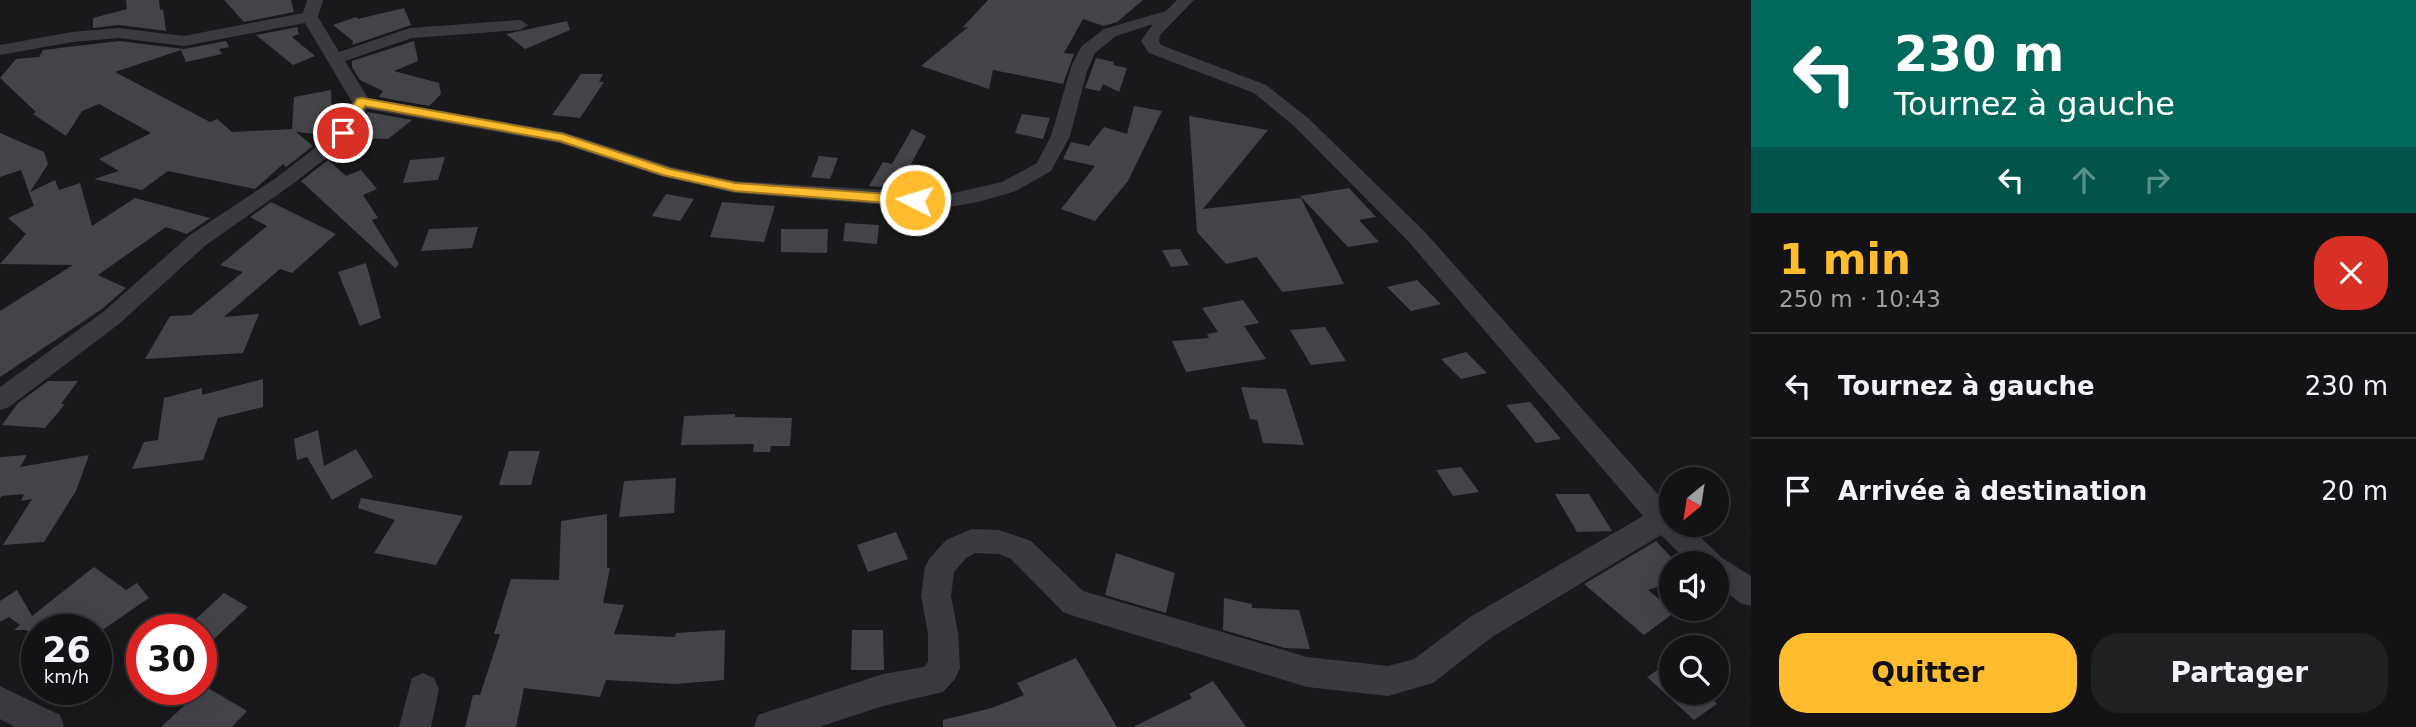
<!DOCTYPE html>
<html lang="fr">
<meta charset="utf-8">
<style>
:root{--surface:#131315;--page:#202022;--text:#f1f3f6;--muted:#9d9ea0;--line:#323234;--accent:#ffbc2e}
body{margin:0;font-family:"DejaVu Sans",sans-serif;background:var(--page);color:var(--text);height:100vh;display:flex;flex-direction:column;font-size:26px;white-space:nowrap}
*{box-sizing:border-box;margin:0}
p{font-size:23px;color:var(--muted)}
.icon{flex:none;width:38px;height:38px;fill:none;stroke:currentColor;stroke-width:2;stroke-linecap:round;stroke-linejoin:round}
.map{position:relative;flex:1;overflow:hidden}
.panel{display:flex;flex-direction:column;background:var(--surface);width:665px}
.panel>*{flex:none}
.banner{background:#00695c;color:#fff;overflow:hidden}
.needle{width:46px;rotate:210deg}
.controls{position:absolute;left:1659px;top:467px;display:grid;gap:14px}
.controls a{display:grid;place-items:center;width:70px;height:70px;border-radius:50%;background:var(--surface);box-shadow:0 7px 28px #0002,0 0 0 2px var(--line);font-size:35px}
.speed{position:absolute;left:21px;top:614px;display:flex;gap:14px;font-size:35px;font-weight:700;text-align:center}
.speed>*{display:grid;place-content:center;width:91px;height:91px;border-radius:50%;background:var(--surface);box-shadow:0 7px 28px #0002,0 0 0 2px var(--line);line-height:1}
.speed small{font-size:18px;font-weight:400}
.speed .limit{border:10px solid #d22;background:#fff;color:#111}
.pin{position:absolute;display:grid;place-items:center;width:60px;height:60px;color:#fff;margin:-30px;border:4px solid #fff;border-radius:50%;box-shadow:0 2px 7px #0007}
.me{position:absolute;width:77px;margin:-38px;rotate:275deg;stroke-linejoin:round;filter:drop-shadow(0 0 5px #0008)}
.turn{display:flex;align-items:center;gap:24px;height:147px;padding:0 28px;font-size:32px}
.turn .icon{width:91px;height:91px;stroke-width:2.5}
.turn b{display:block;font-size:49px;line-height:60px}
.lanes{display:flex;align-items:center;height:66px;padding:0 28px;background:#0003;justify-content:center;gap:35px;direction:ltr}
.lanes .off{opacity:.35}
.round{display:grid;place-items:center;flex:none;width:74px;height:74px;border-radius:28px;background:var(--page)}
.headline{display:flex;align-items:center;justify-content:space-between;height:119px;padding:0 28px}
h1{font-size:42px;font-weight:700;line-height:52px;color:var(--accent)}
.cta{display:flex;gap:14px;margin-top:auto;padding:14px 28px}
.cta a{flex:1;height:80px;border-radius:28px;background:var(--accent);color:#111;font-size:28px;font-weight:700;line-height:80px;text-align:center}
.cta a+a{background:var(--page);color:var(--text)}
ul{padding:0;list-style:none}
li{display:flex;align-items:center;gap:21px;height:105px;padding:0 28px;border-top:2px solid var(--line)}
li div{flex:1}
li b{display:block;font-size:26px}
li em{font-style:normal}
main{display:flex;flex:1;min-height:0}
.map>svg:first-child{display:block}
</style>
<main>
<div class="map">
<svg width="1751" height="727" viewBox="0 0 1751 727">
<rect width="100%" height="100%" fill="#19191c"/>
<g fill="#434449">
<path d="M126 0H159L160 10 163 9 166 31 119 25 93 28V18L127 9Z"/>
<path d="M224 0H291L294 12 244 22Z"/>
<path d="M988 0H1143L1117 22 1104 26 1083 19 1064 53 1074 54 1063 84 993 70 989 89 921 66 968 27 962 28Z"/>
<path d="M404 8 411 25 352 45 353 41 333 25 356 17 358 19Z"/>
<path d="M567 21 570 30 525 49 506 34Z"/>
<path d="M297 27 299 34 292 37 315 56 293 65 256 35Z"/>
<path d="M119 41 184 49 226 41 229 47 219 49 222 54 186 62 181 50 115 72 210 122 217 119 232 132 292 129 294 97 331 90 332 118H339L326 135 296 132 313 146 286 167 283 164 255 189 168 171 142 190 94 179 119 171 99 159 151 133 99 104 82 111 66 136 33 114 36 112 0 78 16 59 39 57 43 50Z"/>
<path d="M414 41 418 61 394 71 439 83 441 94 429 106 379 97 383 91 360 80 352 67V61Z"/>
<path d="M1096 58 1114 62 1113 65 1127 68 1119 92 1103 84 1100 91 1085 88Z"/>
<path d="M581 74H603L599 82H604L580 118 552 115Z"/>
<path d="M1134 106 1162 111 1128 181 1095 221 1061 209 1095 166 1063 159 1071 142 1089 146 1104 127 1127 134Z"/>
<path d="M368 112 412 120 388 139 352 138Z"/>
<path d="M1022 114 1050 118 1043 139 1015 133Z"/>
<path d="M1189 116 1268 130 1203 209 1301 198 1344 284 1282 292 1257 257 1226 264 1197 232Z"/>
<path d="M912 129 926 136 909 168 928 172 918 190 869 186 883 162 892 164Z"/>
<path d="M0 133 44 152 48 164 30 192 55 180 59 190 80 183 92 226 135 198 210 218 187 234 166 227 98 275 126 288 102 309 0 377V311L73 265 0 264 26 234 8 218 34 206 21 170 0 177Z"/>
<path d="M819 156 838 158 830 179 811 177Z"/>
<path d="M445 157 438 180 403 183 410 160Z"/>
<path d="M328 160 346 176 361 170 377 189 363 195 378 218 372 220 399 264 395 268 301 181Z"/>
<path d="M1349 188 1376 217 1359 220 1379 242 1348 247 1300 196Z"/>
<path d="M666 194 694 199 680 221 652 216Z"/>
<path d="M271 202 336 234 292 273 280 269 224 317 259 314 243 353 145 359 170 316 191 315 243 272 220 265 267 226 250 217Z"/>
<path d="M722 202 775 206 764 242 710 237Z"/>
<path d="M845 223 879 225 877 244 843 241Z"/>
<path d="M478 227 472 248 421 251 429 229Z"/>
<path d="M781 229H828L827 253 781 252Z"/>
<path d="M1180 249 1189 265 1171 267 1162 250Z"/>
<path d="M366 263 381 318 360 326 338 272Z"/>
<path d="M1417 280 1441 304 1411 311 1387 287Z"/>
<path d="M1243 300 1259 323 1244 326 1266 359 1186 372 1172 341 1209 338 1207 334 1218 332 1202 308Z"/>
<path d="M1325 327 1346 361 1311 365 1290 330Z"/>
<path d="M1466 352 1487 373 1461 379 1441 359Z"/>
<path d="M263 379V407L218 418 203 460 132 469 144 442 158 440 164 398 202 388V395Z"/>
<path d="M48 381H78L61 404H65L45 428 2 425 18 403Z"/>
<path d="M1241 387 1286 389 1304 445 1263 443 1257 420 1250 419Z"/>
<path d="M1530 402 1561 439 1536 443 1506 405Z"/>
<path d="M735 414V417L792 418 790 446H771L770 452H753L754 444 681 445 684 416Z"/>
<path d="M318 430 324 466 356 449 373 477 332 500 307 457 297 460 294 439Z"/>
<path d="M509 451H540L531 485H499Z"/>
<path d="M27 455 20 467 89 455 76 491 44 542 3 545 32 499 21 501 24 494 2 496 0 498V457Z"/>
<path d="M1461 467 1479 492 1453 496 1436 470Z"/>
<path d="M676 478 674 513 619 517 624 481Z"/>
<path d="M1555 494H1589L1612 531 1577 532Z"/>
<path d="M361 498 463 516 436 565 374 553 395 520 358 508Z"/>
<path d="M607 514V568H610L603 603 624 605 614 634 675 637 676 633 725 630 724 680 675 684 606 680 600 697 524 688 516 727H465L473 695H480L500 634H494L511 579 559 580 561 521Z"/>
<path d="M896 532 908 559 868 572 857 545Z"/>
<path d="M1656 541 1671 557V582L1648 590 1675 612 1644 635 1584 584Z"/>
<path d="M1116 553 1175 573 1166 613 1105 595Z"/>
<path d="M94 567 126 590 137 583 149 598 101 631 37 630V638L26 630H14L20 625 9 617 0 622V601L17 590 32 616Z"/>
<path d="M224 593 248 607 201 651V630H184Z"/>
<path d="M1224 598 1252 604V608L1299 610 1310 649 1285 648 1223 630Z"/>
<path d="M852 630H883L884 670H851Z"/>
<path d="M1076 658 1117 727H943V720L992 708 1024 695 1017 683Z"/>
<path d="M1671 661V693H1705L1717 704 1694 720 1647 677Z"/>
<path d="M1213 681 1246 727H1133L1192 698 1189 694Z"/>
<path d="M203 685 247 711 232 727H161L201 690Z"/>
</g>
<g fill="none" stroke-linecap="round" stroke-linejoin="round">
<g fill="#3a3b41" fill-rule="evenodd">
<path d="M307 0H323L318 17 339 52 410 28 520 20 528 25 520 30 412 38 345 61 368 98 563 132 672 167 735 181 949 194 1002 182 1037 163 1051 136 1072 64 1082 46 1104 29 1166 11 1177 0H1194L1160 35 1159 41 1161 45 1266 85 1308 118 1425 232 1671 509V525H1688L1722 558 1751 576V606L1740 603 1717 585V564H1690L1661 535 1492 637 1433 683 1388 696 1307 687 1074 616 1063 612 1011 559 999 554 975 553 966 558 954 572 951 596 958 633 960 668 955 679 943 692 883 706 819 727H754L758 715 770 711 883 674 924 667 928 662V633L921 596 925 567 930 558 946 540 972 529 999 530 1031 541 1083 591 1307 657 1388 666 1414 659 1470 617 1643 516 1409 242 1294 126 1254 93 1149 53 1141 41 1153 24 1116 36 1095 53 1087 71 1070 136 1051 171 1016 191 978 202 938 209 735 193 660 176 559 143 367 109 350 137 334 152 290 186 206 245 119 324 9 407 0 410V387L103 312 190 235 276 178 320 144 335 130 352 102 305 23 184 46 119 38 72 42 0 55V45L72 32 119 28 184 36 303 13Z"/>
<path d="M423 673 434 678 439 689 431 727H399L412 678Z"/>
<path d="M0 686 60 715 64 727H15L0 719Z"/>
</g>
</g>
<path fill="#ffbc2e" stroke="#a67a1e" stroke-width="2" d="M362 98 563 134 670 169 735 183 915 196 922 200 915 205 735 191 663 175 560 141 365 106 347 136H338L337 133 357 99Z"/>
</svg>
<div class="controls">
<a><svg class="needle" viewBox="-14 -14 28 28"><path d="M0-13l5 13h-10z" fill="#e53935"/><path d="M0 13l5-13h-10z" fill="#9d9ea0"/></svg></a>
<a><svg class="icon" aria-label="sound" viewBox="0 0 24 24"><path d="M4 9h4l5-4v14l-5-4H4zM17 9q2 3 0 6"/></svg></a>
<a><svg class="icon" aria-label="search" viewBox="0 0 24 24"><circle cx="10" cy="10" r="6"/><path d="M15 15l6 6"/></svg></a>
</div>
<div class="speed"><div>26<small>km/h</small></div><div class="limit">30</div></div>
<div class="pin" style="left:343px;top:133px;background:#d93025"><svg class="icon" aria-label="arrive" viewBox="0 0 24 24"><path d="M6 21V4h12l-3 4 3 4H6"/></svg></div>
<svg class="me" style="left:915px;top:200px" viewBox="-20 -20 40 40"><circle r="17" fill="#ffbc2e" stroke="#fff" stroke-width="3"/><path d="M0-11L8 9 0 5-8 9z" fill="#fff"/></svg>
</div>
<section class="panel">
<div class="banner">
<div class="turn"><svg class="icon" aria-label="left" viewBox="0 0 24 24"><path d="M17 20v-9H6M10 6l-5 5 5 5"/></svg><div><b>230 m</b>Tournez à gauche</div></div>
<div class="lanes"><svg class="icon" aria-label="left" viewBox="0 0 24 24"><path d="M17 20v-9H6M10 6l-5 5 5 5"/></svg><svg class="icon off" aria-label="ahead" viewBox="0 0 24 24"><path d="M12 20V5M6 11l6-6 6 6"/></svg><svg class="icon off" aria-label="right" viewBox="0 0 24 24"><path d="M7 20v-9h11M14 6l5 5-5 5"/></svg></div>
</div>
<div class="headline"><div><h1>1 min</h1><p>250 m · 10:43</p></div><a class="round" style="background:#d93025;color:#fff"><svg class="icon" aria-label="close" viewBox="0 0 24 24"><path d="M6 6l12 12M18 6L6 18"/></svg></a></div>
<ul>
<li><svg class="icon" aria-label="left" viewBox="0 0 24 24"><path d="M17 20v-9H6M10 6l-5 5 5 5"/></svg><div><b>Tournez à gauche</b></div><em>230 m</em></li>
<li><svg class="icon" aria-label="arrive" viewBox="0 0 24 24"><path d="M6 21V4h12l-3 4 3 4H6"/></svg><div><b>Arrivée à destination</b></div><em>20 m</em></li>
</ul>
<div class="cta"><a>Quitter</a><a>Partager</a></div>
</section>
</main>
